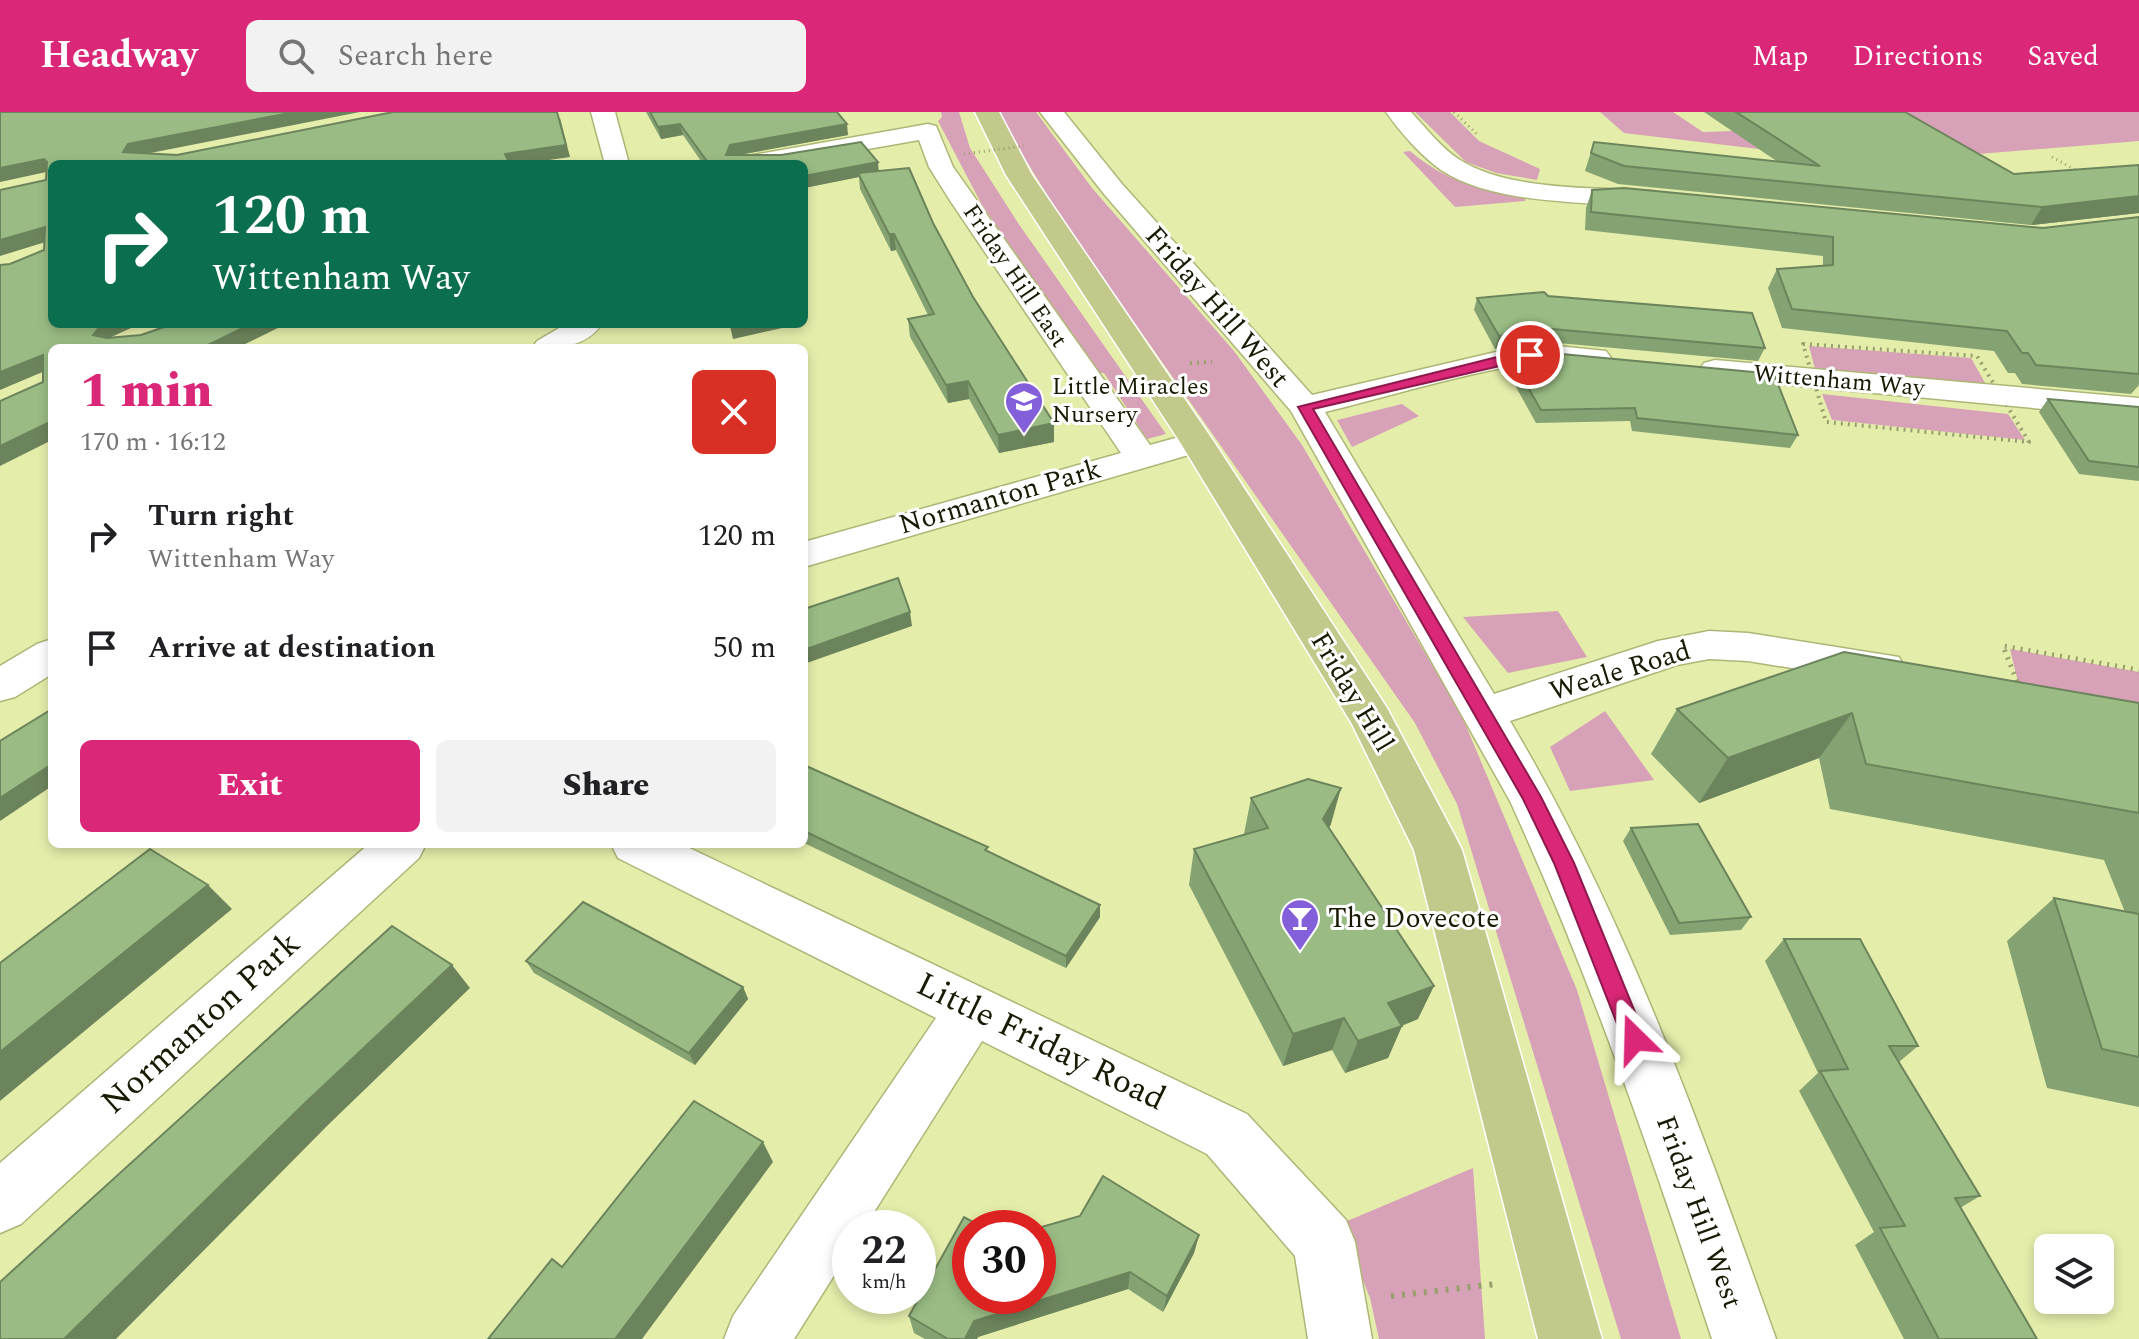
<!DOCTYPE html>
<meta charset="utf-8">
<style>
:root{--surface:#fff;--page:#f2f2f2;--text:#202124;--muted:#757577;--accent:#db2777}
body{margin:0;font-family:Spectral,serif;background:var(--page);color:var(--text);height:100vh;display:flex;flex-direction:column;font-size:30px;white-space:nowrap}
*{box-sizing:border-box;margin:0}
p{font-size:26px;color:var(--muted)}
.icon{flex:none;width:44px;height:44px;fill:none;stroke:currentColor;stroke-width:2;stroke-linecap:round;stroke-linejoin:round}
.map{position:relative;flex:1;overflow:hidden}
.sheet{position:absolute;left:48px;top:232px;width:760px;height:504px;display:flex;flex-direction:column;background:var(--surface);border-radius:12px;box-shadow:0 4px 12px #0003}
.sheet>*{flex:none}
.banner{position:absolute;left:48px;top:48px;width:760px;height:168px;border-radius:12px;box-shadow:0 4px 12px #0003;background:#0b6e4f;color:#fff;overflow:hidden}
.fabs{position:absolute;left:2034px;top:1122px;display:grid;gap:16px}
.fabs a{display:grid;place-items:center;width:80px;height:80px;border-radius:12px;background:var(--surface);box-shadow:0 4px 12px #0003;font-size:40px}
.speed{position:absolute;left:832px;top:1098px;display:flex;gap:16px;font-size:40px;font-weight:700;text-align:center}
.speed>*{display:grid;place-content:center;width:104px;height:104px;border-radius:50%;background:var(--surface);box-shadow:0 4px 12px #0003;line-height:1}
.speed small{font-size:20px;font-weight:400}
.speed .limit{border:12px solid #d22;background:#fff;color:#111}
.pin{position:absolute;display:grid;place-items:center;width:68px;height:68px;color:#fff;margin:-34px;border:4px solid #fff;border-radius:50%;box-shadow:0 2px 8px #0007}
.me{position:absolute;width:88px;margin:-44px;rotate:338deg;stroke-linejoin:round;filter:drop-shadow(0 0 6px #0008)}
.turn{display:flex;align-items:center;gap:28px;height:168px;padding:0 32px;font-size:36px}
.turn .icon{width:104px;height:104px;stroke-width:2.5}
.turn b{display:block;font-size:56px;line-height:68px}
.round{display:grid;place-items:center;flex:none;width:84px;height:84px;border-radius:12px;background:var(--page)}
.headline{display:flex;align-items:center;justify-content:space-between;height:136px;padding:0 32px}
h1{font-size:48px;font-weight:800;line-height:60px;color:var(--accent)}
.primary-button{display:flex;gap:16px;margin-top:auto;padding:16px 32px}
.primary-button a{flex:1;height:92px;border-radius:12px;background:var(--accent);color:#fff;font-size:32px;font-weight:800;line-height:92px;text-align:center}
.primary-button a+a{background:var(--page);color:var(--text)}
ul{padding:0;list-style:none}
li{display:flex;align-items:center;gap:24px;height:112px;padding:0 32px}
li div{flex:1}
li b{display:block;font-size:30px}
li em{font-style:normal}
header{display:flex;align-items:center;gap:48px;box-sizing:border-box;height:112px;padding:0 40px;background:var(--accent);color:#fff}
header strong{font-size:38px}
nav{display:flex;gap:44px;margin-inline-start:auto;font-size:28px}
.search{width:560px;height:72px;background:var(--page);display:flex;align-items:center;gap:20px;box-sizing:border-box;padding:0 28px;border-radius:12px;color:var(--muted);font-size:30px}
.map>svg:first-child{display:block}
</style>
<header>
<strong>Headway</strong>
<div class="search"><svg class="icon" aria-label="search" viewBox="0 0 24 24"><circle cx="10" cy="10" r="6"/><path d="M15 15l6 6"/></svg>Search here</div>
<nav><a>Map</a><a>Directions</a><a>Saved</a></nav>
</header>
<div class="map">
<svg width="2139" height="1227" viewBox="0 0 2139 1227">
<rect width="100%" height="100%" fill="#e5edab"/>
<g fill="#d7a2b7">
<path d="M941 0H959L970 36 1018 111 1166 322 1147 327 1104 261H1099L982 93 938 9 942 5Z"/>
<path d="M996 0H1036L1092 76 1234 239 1302 333 1461 602 1577 878 1681 1227H1621L1457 692 1415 611 1064 110Z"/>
<path d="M1415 0H1450L1479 29 1540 57 1537 68 1496 61 1466 50Z"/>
<path d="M1600 0H1673L1703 20 1732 19 1877 51 1624 21Z"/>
<path d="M1866 0H2139V29L1941 45Z"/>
<path d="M1410 39C1448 71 1478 76 1526 84L1525 89 1455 95 1403 40Z"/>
<path d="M1809 234 1971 246 1988 276 1816 261Z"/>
<path d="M1822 282 2008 302 2025 328 1832 308Z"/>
<path d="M1402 292 1419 304 1352 335 1337 308Z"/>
<path d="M1558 499 1587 545 1508 561 1463 505Z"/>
<path d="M2010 537 2139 560V597L2020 578Z"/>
<path d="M1605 599 1654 668 1570 679 1550 635Z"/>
<path d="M1473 1056 1485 1227H1379L1370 1186 1340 1112Z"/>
</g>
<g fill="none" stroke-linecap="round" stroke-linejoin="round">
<g stroke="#aeb676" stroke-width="3">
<g id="minor">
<path d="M591 0H615L629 52H605Z"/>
<path d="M1040 0H1064L1122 72 1312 283 1513 236 1547 233 1606 239 1611 246 1606 253C1577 260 1544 249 1513 254 1450 265 1387 285 1325 300L1494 582 1658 529 1709 519 1748 521 1899 545 1905 556 1899 567 1884 571 1748 549 1709 547 1677 553 1510 609C1625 802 1701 1016 1776 1227H1712C1652 1044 1590 864 1510 689L1291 299 1104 82Z"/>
<path d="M1386 0H1411C1426 16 1441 36 1460 48 1509 79 1594 75 1651 79L1660 81 1664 87 1660 93 1651 95C1589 90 1494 93 1441 58 1421 44 1400 20 1386 0Z"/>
<path d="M928 12 936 14 953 55 1150 333 1197 320 1209 323 1214 330 1209 337 804 455V430L1121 341 951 90 929 55 919 28 783 52H730L733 47 742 45Z"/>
<path d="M566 212H602C585 236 559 236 532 236L537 229Z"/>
<path d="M1715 248 2139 286V306L1704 265 1699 258 1704 251Z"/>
<path d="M52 527V562L15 585 0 589V554L37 532Z"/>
<path d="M369 732H426L419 746 21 1112 0 1121V1051Z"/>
<path d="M611 732H681L1247 1002 1346 1108 1355 1130 1372 1227H1308L1295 1144 1207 1042 982 929 864 1116H850V1138L794 1227H724L733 1204 936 906 618 746Z"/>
</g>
</g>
<g stroke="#fff" stroke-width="3">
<path id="major" d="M975 0H999L1032 63 1214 330 1387 596 1455 724 1462 738 1602 1227H1538L1414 738 1352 612 1180 330 1006 63Z"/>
</g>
<g stroke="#999f6c" stroke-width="3" stroke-dasharray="1 4" stroke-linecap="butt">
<path d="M1454 0 1479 24"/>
<path d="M2052 45 2079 60"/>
</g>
<g stroke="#999f6c" stroke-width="4" stroke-dasharray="2 5" stroke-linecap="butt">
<path d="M1803 232 1977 244 2029 330 1826 310Z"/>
<path d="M1190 251 1212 250"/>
</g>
<path stroke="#999f6c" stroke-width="5" stroke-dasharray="2 6" stroke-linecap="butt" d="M2020 577 2003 534 2139 558"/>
<path stroke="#999f6c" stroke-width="6" stroke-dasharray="3 8" stroke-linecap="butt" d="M1391 1184 1496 1172"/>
<use href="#minor" fill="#fff" fill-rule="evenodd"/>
<use href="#major" fill="#c3c88b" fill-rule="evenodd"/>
<path stroke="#999f6c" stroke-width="3" stroke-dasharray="1 4" stroke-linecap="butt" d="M964 42 1024 34"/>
</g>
<g fill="#84a272">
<path d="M646 0H837L848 23 739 43 879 59 933 111 973 185 1054 311V330L999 341 969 287 948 291 910 225 908 207 928 203 896 138 891 139 860 77 859 65 804 76V52H703L683 23 661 27Z"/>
<path d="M1704 0H1905L2014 62 2139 53V101L2031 113 1618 72 1585 59 1594 30 1778 50Z"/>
<path d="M1592 78 2043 116 2139 105V273L2131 282 2022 272 2015 261H2008L1994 239 1782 216 1768 176 1777 157 1823 154V144L1585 118 1586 96Z"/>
<path d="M1548 184 1765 236 1758 249 1547 230 1495 237 1474 198 1477 186Z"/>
<path d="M1511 246 1798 323 1790 336 1632 319 1630 309 1536 311 1507 259Z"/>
<path d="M2048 287 2139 295V369L2079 362 2039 300Z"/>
<path d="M2139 591V995L2047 976 2007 829 2054 786 2125 800 2104 748 1830 697 1819 646 1699 691 1651 642 1677 597Z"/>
<path d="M804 653 988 739 1100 805 1066 856 804 731Z"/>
<path d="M1251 686 1331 712 1329 716 1418 907 1402 914 1388 946 1345 961 1332 938 1283 954 1189 773 1194 737 1244 722Z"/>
<path d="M1631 716 1751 805 1741 818 1670 823 1623 729Z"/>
<path d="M1784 827 1918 934 1899 950 1980 1084 1960 1096 2037 1227H1904L1855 1133 1874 1120 1799 979 1818 961 1765 849Z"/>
<path d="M526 849 743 875 748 887 695 953 534 861Z"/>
<path d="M1199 1123 1194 1141 1163 1200 1128 1177 978 1225 977 1227H925L914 1221 909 1204 970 1184Z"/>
</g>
<g fill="#6c845c">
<path d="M295 0H360L135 44 123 40 128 32Z"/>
<path d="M560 6 570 45 521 52H509L505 42Z"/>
<path d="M680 12 683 23 661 27 658 15Z"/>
<path d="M847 12 848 23 732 44 726 43 730 33Z"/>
<path d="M44 47 51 59 0 70V56Z"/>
<path d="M878 50 879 61H858L859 65 804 76V64Z"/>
<path d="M2139 84V101L2031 113 2042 95Z"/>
<path d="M45 115 52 128 0 144V128Z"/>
<path d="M889 122H894L896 138 891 139Z"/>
<path d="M102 212H140L109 226 93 223Z"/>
<path d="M251 212H286L237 236H202Z"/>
<path d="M741 212H781L782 216 733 227 730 214Z"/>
<path d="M1552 217 1547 230 1495 237 1499 224Z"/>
<path d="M43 243 52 256 0 278V260Z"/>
<path d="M968 269 969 287 948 291 946 273Z"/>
<path d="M52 309V328L0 354V334Z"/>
<path d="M1054 311V330L999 341 998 323Z"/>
<path d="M910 500 912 514 804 552V538Z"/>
<path d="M1852 601 1819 646 1699 691 1728 646Z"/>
<path d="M52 652V674L0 709V686Z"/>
<path d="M1341 676 1331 712 1314 743 1323 707Z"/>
<path d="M208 773 232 797 0 989V940Z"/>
<path d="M1100 793V805L1066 856V844Z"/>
<path d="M452 853 470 876 328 1013 116 1227H64L304 992Z"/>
<path d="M1434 874 1418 907 1392 917 1402 914 1388 946 1345 961 1358 929 1388 891Z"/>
<path d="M743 875 748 887 695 953 689 941Z"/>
<path d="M1344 906 1332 938 1283 954 1293 922Z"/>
<path d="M763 1030 773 1050 642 1227H615Z"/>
<path d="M1199 1123 1194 1141 1163 1200 1167 1184Z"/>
<path d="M1130 1160 1128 1177 978 1225 977 1227H965L974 1209Z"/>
</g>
<g fill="#9abc84" stroke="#6c845c" stroke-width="2">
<path d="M0 0H295L128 32 123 40 177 43 393 0H557L566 33 505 42 510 52H52V212H102L93 223 107 226 141 223 164 215 168 212H251L202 236H52V309L0 334V289L43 270V243L0 260V153L10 152 44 138 45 115 0 128V78L46 68 47 50 44 47 0 56Z"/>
<path d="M650 0H837L847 12 730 33 726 43H781L861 30 878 50 804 64V52H709L680 12 658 15Z"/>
<path d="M1736 0H1905L2014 62 2139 53V84L2042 95 1624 54 1591 41 1594 30 1820 54Z"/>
<path d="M909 56 933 111 973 185 1054 311 998 323 968 269 946 273 908 207 934 202 894 122H889L858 61Z"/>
<path d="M1624 76 2043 116 2139 105V262L2036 253 2028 241H2022L2007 219 1792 197 1777 157 1833 153V125L1591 100 1592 78Z"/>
<path d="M1544 180 1548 184 1752 201 1765 236 1552 217 1499 224 1477 186Z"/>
<path d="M1551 241 1774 262 1798 323 1637 306 1635 296 1541 298 1511 246Z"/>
<path d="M2048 287 2139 295V355L2089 349Z"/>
<path d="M898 466 910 500 804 538V497Z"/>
<path d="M1844 540 2139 591V701L1866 652 1852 601 1728 646 1677 597Z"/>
<path d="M52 597V652L0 686V629Z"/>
<path d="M804 653 988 735 985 738 1100 793 1066 844 804 719Z"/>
<path d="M1308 667 1341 676 1323 707 1434 874 1388 891 1402 914 1358 929 1344 906 1293 922 1194 737 1268 716 1251 686Z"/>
<path d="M1698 712 1751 805 1679 811 1631 716Z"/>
<path d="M150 737 208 773 0 940V851Z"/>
<path d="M2054 786 2139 802V945L2102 937Z"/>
<path d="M583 790 743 875 689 941 526 849Z"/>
<path d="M392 814 452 853 304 992 64 1227H0V1170Z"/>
<path d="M1784 827H1860L1918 934H1889L1980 1084 1955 1086 2037 1227H1939L1880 1116 1905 1114 1820 959 1848 957Z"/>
<path d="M694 989 763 1030 615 1227H488L552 1147 562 1155Z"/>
<path d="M1103 1064 1199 1123 1167 1184 1130 1160 974 1209 965 1227H948L909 1204 964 1105 984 1116H970V1184H1038V1116L1080 1104Z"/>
</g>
<path fill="#db2777" stroke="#8e194d" stroke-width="2" d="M1530 240 1535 241V246L1313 297 1541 685 1574 751 1646 927 1643 934 1635 937 1627 934 1623 927 1554 751 1523 687 1298 295 1513 241Z"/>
<defs>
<g id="school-pin" transform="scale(2)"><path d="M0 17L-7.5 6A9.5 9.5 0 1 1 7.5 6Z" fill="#845fda" stroke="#fff"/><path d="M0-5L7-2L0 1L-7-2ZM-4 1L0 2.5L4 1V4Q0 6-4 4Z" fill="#fff"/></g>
<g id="bar-pin" transform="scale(2)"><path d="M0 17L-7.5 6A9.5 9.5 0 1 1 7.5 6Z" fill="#845fda" stroke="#fff"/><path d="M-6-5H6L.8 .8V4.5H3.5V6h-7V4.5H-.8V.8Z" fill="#fff"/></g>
</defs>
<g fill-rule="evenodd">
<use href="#school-pin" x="1024" y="289"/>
<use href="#bar-pin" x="1300" y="806"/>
</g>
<g text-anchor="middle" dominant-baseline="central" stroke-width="6" stroke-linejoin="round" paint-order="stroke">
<g font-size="24" fill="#181a02" stroke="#fff">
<text transform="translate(1015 164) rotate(56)">Friday Hill East</text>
<text transform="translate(1839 269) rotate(5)">Wittenham Way</text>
</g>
<g font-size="24" fill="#181a02" stroke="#fff" text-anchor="start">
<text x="1052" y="275">Little Miracles<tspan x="1052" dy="28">Nursery</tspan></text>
</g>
<g font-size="28" fill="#181a02" stroke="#fff">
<text transform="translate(1217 195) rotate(49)">Friday Hill West</text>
<text transform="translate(1000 385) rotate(-16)">Normanton Park</text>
<text transform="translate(1620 559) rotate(-17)">Weale Road</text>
<text transform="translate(1352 580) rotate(59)">Friday Hill</text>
<text transform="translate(1699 1100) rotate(70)">Friday Hill West</text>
</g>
<g font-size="28" fill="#181a02" stroke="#fff" text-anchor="start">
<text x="1328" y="806">The Dovecote</text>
</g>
<g font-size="34" fill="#181a02" stroke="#fff">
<text transform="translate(201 911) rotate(-42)">Normanton Park</text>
<text transform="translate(1041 930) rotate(26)">Little Friday Road</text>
</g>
</g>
</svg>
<div class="fabs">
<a><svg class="icon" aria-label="layers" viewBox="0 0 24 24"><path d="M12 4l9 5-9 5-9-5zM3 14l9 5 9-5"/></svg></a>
</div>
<div class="speed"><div>22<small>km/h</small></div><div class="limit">30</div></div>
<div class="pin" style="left:1530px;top:243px;background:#d93025"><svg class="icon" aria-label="arrive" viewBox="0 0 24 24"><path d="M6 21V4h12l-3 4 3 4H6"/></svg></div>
<svg class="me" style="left:1635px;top:927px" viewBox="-20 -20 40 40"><path d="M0-17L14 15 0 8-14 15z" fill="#db2777" stroke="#fff" stroke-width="4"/></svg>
<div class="banner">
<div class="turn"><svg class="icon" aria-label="right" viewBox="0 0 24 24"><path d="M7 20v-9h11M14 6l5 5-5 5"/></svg><div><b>120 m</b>Wittenham Way</div></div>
</div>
<section class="sheet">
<div class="headline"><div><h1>1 min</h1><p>170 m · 16:12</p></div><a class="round" style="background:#d93025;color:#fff"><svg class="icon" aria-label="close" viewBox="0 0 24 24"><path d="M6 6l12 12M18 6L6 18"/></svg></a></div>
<ul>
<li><svg class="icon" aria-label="right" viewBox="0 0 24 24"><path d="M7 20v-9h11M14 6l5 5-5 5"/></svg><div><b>Turn right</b><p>Wittenham Way</p></div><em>120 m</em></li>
<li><svg class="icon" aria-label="arrive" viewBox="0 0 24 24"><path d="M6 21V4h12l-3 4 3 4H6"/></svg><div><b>Arrive at destination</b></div><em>50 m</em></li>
</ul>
<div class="primary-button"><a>Exit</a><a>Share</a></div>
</section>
</div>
